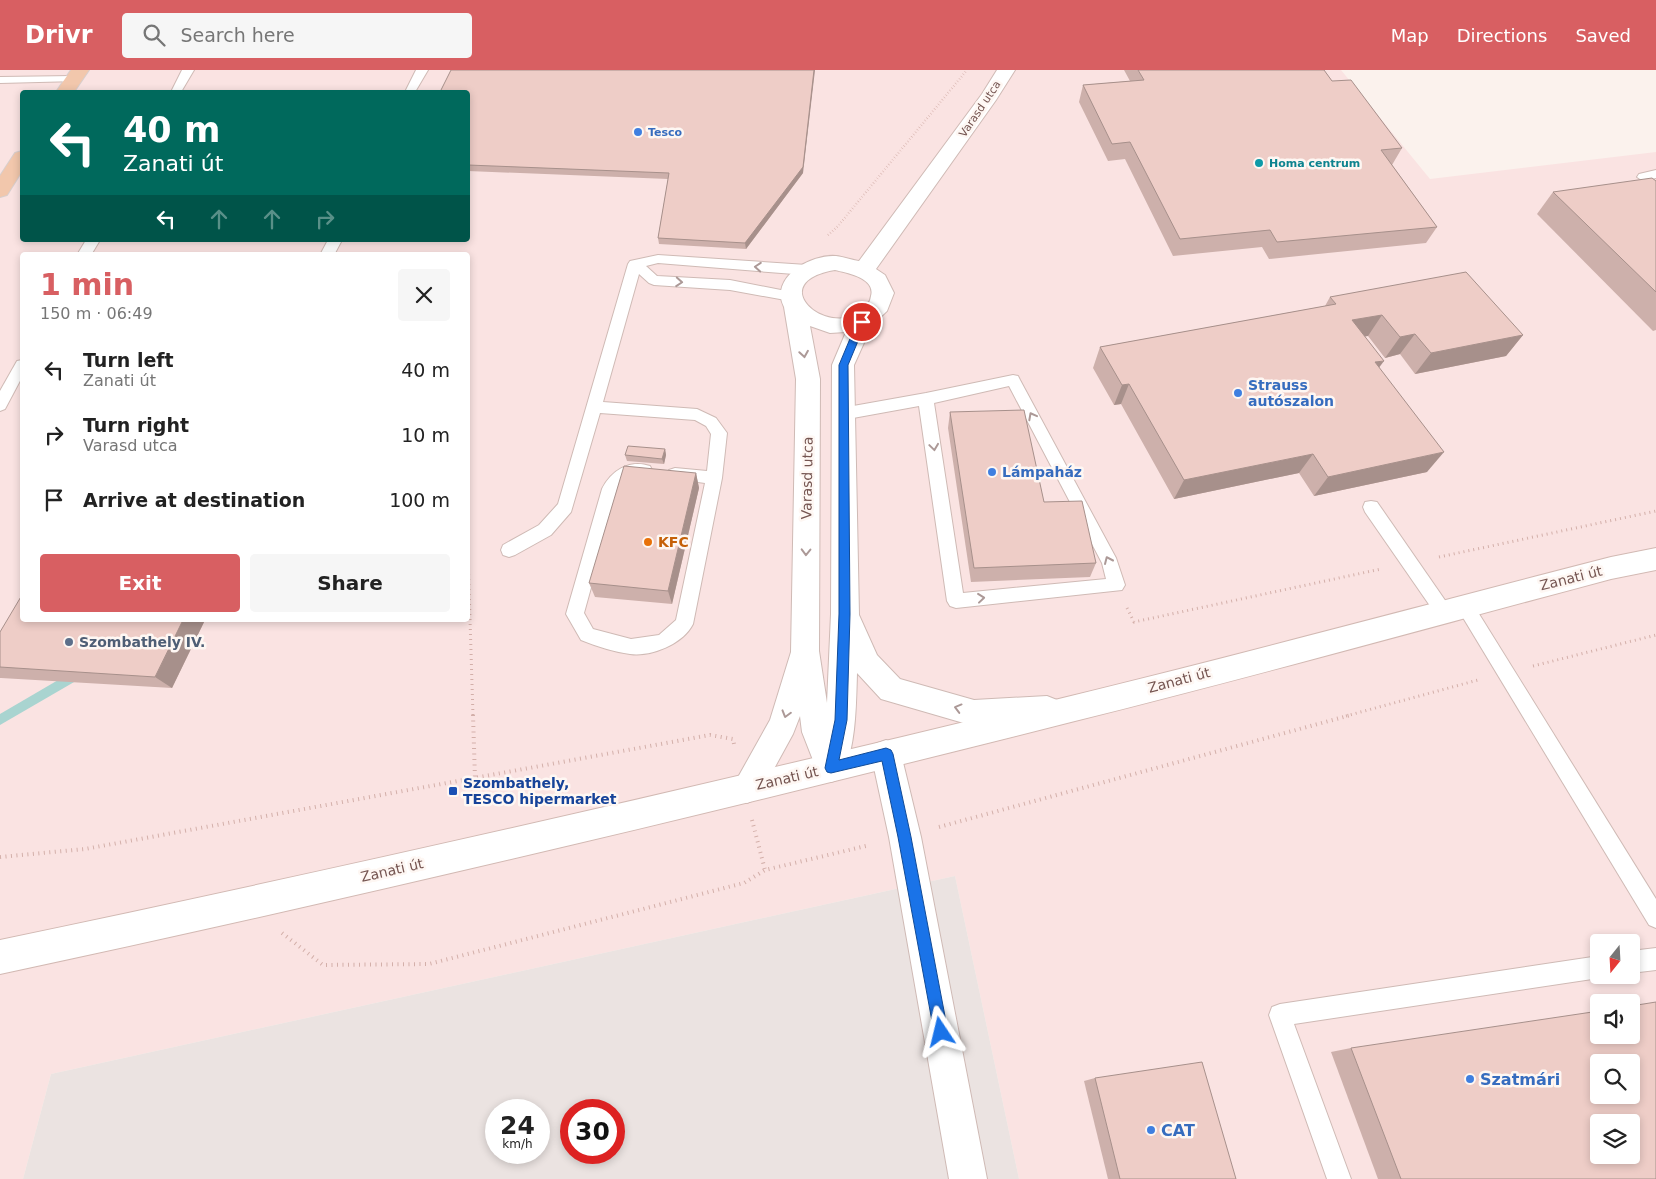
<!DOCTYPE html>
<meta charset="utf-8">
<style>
:root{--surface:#fff;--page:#f6f6f6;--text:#222;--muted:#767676;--accent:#d85f62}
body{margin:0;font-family:"DejaVu Sans",sans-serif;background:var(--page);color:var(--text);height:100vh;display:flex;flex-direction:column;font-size:19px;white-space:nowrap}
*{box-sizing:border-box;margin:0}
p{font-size:16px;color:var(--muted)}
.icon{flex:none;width:28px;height:28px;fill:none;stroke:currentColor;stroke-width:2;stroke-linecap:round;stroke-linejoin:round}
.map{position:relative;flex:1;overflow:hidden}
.panel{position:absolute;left:20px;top:182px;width:450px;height:370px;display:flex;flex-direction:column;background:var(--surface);border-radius:5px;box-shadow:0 2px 8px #0003}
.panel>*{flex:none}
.guide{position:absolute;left:20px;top:20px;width:450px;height:152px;border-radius:5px;box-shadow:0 2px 8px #0003;background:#00695c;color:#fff;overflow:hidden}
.needle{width:32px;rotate:198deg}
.tools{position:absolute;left:1590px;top:864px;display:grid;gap:10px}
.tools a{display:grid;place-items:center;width:50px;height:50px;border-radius:5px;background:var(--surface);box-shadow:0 2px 8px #0003;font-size:25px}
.speed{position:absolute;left:485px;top:1029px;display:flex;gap:10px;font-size:25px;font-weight:700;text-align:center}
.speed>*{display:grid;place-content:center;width:65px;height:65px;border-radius:50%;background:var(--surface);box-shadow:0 2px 8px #0003;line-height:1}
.speed small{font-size:12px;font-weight:400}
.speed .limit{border:8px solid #d22;background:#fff;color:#111}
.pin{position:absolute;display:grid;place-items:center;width:42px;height:42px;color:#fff;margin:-21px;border:2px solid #fff;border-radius:50%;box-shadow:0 1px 5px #0007}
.me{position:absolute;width:55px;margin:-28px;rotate:350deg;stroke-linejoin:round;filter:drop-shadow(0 0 4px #0008)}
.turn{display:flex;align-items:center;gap:18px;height:105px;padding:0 20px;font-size:22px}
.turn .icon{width:65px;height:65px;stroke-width:2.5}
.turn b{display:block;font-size:35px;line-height:42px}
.lanes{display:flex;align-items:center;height:48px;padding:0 20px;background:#0003;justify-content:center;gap:25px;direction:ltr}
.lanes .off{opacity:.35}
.round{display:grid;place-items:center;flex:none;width:52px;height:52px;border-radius:5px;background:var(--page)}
.headline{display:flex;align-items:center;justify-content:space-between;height:85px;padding:0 20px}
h1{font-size:30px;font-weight:700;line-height:38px;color:var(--accent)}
.primary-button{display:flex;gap:10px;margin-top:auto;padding:10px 20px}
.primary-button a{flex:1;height:58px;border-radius:5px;background:var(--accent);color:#fff;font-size:20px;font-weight:700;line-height:58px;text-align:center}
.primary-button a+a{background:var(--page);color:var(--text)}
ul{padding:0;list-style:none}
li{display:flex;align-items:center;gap:15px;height:65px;padding:0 20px}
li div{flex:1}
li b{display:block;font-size:19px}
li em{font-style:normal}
header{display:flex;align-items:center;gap:30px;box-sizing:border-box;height:70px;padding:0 25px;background:var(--accent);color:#fff}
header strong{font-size:24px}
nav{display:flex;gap:28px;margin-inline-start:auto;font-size:18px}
.search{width:350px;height:45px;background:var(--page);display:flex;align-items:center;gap:12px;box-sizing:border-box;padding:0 18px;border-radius:5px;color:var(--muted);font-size:19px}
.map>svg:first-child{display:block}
</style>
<header>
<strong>Drivr</strong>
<div class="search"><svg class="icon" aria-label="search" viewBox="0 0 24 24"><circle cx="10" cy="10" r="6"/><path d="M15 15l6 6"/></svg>Search here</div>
<nav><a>Map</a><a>Directions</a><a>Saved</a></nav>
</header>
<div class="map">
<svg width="1656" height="1109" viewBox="0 0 1656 1109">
<rect width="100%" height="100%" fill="#fbf2ed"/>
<path fill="#fae3e2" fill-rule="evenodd" d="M0 0H1341L1430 109 1656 82V1109H1019L955 806 51 1004 23 1109H0ZM22 22H468V170H22ZM22 185H468V550H22ZM1599 872H1631V905H1599ZM1599 932H1631V965H1599ZM1599 992H1631V1025H1599ZM1599 1052H1631V1085H1599Z"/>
<path fill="#ebe3e1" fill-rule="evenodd" d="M955 806 1019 1109H23L51 1004ZM496 1040H539V1082H496ZM571 1040H614V1082H571Z"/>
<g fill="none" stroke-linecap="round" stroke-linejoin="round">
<path fill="#a9d4d0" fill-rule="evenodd" d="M77 599 81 600 83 604 81 608 0 655V644Z"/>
<g stroke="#cfbab5" stroke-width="2">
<g id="lane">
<path d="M182 0H194L181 22H171Z"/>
<path d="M416 0H428L415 22H405Z"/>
<path d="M74 6 80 9 78 11 0 13V7Z"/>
<path d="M1656 100V108L1643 111 1637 107 1639 104Z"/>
<path d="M86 170H100L91 185H77Z"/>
<path d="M328 170H342L334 185H320Z"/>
<path d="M658 185 807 195 812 197 814 200 812 203 807 205 658 193 646 196 657 206 730 210 796 223 798 226 796 229 791 231 730 220 654 215 649 213 639 204 603 332 697 339 716 348 727 363 722 408 693 554C683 574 651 587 630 584 614 582 596 576 581 570L566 544 602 419C611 401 629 389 650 396L652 400 650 404 629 408 618 420 584 543 593 559 631 569 659 565 676 550 705 413 669 408 667 404 669 400 675 398 707 401 711 364 706 356 695 350 600 343 571 442 551 465 515 485 509 487 503 485 501 480 503 475 539 455 558 434 628 194 630 191Z"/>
<path d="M22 290V307L5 339 0 341V321L17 291Z"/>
<path d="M1013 305 1018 306 1020 310 1116 488 1125 515 1122 520 956 538 950 536 947 531 919 336 842 350 837 348 834 344 837 340 842 338 926 323ZM1009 316 1102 493 1106 509 963 523 934 333Z"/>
<path d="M1371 431 1377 432 1449 536 1452 541 1449 546 1443 548 1437 546 1365 442 1363 437 1365 432Z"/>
<path d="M1465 529 1471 531 1656 829V858L1649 855 1459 541 1456 536 1459 531Z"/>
<path d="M1656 878V900L1631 903V881Z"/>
<path d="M1599 886V905H1605L1599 908 1294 954 1351 1109H1327L1269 945 1272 937 1280 934Z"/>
</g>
</g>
<g stroke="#cfbab5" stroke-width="2">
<g id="street">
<path d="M997 0H1015L996 30 876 199 885 205 894 223 887 241 872 255 854 295 859 545 877 585 900 609 974 630 1047 626 1057 630 1061 639 1057 648 1047 652 974 656 881 629 857 603C856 638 856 675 842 708L831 712 820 708 802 662 800 646 793 664 758 728 747 733 736 728 732 718 770 650 791 582 796 309 784 237C769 207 811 184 836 186 844 187 852 190 859 191L982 24ZM835 200C847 203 876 208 871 226 870 233 866 238 861 242 824 267 764 212 835 200ZM810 256 830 263 846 262 832 295 831 544 827 633 819 581 820 309Z"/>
<path d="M886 670 897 674 901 684 921 767 987 1109H949L889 767 871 684 875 674Z"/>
</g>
</g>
<g stroke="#d2b9b3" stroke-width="2">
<path id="secondary" d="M1656 478V500L1611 509C1431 557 1252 607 1071 652 716 742 359 827 0 904V870C358 795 715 713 1071 626 1252 582 1431 533 1611 487Z"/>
</g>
<g stroke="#d8cfce" stroke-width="2">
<g id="primary">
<path d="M71 0H89L74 22H56Z"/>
<path d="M22 81V101L7 125 0 127V106L15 83Z"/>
</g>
</g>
<path stroke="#d3afa9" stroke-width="2.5" stroke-dasharray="0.5 2.5" stroke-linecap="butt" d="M828 165 838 156 967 0"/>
<g stroke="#d3afa9" stroke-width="3" stroke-dasharray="1 4" stroke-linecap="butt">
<path d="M468 484 473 646"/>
<path d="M1439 487 1656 441"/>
<path d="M1127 538 1134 552 1381 499"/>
<path d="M1533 596 1656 565"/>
<path d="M1346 646 1478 610"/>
</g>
<g stroke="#d3afa9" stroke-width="4" stroke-dasharray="1 4.5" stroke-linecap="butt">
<path d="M473 645 475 709"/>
<path d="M752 750 765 800"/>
<path d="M939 757 1351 645"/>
<path d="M0 787 85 779 710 665 733 669 734 674"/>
<path d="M282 863 323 895 429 894 744 813 765 800 870 775"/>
</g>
<use href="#lane" fill="#fff" fill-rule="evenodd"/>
<use href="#street" fill="#fff" fill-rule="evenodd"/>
<use href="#secondary" fill="#fff" fill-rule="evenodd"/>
<use href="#primary" fill="#f2c7ac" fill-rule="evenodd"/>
</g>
<g fill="#cdb0ab">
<path d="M1124 0H1324L1332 11 1402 78 1392 95 1437 157 1426 173 1269 189 1262 177 1173 186 1125 89 1108 91 1079 32 1083 15 1130 11Z"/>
<path d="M468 22 803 103 746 179 659 174 658 168 668 109 468 101Z"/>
<path d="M1656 111V260L1653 261 1537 144 1553 122Z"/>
<path d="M1330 227 1523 265 1506 286 1415 304 1400 284 1385 288 1368 266H1365L1427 402 1314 426 1299 403 1174 429 1121 334 1114 335 1093 298 1100 277 1325 236Z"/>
<path d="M950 342 1044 432 1096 493 1090 507 971 512 948 358Z"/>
<path d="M665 379 666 385 664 394 627 391 625 385Z"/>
<path d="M696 403 699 418 672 534 595 527 589 513Z"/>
<path d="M22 550H205L172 618 1 608H0V597Z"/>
<path d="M1351 978 1656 1109H1378L1331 982Z"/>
<path d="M1095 1008 1236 1109H1108L1084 1011Z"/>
</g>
<g fill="#a7908b">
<path d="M814 0H815L803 103 746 179 745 173Z"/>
<path d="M1382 245 1368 266 1339 271 1352 250Z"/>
<path d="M1415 264 1400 284 1385 288 1400 267Z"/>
<path d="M1523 265 1506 286 1415 304 1431 283Z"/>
<path d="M1384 291 1369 311 1375 292Z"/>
<path d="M1129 314 1121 334 1114 335 1122 315Z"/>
<path d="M665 379 666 385 664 394 662 389Z"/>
<path d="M1444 382 1427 402 1314 426 1328 407Z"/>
<path d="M1313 384 1299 403 1174 429 1184 410Z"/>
<path d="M696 403 699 418 672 534 668 521Z"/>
<path d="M183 550H205L172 618 155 607Z"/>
</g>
<g fill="#eecdc7" stroke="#a7908b" fill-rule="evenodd">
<path d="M451 0H814L803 97 745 173 658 168 669 103 468 95V22H440Z"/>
<path d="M1138 0H1324L1332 11 1351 10 1402 78 1381 80 1437 157 1277 172 1270 160 1180 169 1130 72 1112 74 1083 15 1144 10Z"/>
<path d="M1652 108 1656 111V222L1553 122Z"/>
<path d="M1466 202 1523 265 1431 283 1415 264 1400 267 1382 245 1352 250 1384 291 1375 292 1444 382 1328 407 1313 384 1184 410 1129 314 1122 315 1100 277 1336 234 1330 227Z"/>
<path d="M1024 340 1044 432 1082 431 1096 493 974 498 950 342Z"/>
<path d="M628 376 665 379 662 389 625 385Z"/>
<path d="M624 396 696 403 668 521 589 513Z"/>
<path d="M22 525V550H183L155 607 0 597V562Z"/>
<path d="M1656 932V1109H1401L1351 978 1599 941V965H1631V936ZM1599 992H1631V1025H1599ZM1599 1052H1631V1085H1599Z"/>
<path d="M1202 992 1236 1109H1120L1095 1008Z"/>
</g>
<defs><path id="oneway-chevron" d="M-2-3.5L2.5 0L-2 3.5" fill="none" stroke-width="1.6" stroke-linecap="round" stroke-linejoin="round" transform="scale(1.25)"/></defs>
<g stroke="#ac9997">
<use href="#oneway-chevron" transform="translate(758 197) rotate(-176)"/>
<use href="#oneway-chevron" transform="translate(679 212) rotate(4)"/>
<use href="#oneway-chevron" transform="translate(804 284) rotate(81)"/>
<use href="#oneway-chevron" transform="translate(1032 346) rotate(-118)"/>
<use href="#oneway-chevron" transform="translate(934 377) rotate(82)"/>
<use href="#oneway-chevron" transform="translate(806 482) rotate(91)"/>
<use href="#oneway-chevron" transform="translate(1108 490) rotate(-114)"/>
<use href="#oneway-chevron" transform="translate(981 528) rotate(-6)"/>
<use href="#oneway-chevron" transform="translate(958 638) rotate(-165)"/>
<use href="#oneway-chevron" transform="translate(786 644) rotate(106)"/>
</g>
<path fill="#1a73e8" stroke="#114b97" d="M862 249 866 252 848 295 850 544 847 650 839 690 886 678 891 680 893 684 911 767 948 962 946 967 941 969 936 967 934 962 898 767 882 691 831 703 827 702 825 698 835 650 839 544V295L857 252Z"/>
<g fill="#3f7fe0" stroke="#fef7f3" stroke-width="2">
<circle cx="638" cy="62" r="5"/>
<circle cx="1238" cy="323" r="5"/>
<circle cx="992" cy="402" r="5"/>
<circle cx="1470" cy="1009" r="5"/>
<circle cx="1151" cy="1060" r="5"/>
</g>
<circle fill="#0f9aa8" stroke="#fef7f3" stroke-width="2" cx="1259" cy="93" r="5"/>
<circle fill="#e8710a" stroke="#fef7f3" stroke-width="2" cx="648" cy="472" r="5"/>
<circle fill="#5c6f8a" stroke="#fef7f3" stroke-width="2" cx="69" cy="572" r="5"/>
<rect fill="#1a4fb4" stroke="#fef7f3" stroke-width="2" x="448" y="716" width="10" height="10" rx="2.5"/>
<g text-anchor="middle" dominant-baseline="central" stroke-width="5" stroke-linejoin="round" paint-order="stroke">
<g font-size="11" fill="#755551" stroke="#fef7f3">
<text transform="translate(980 39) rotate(-56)">Varasd utca</text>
</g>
<g font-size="11" font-weight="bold" fill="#366cbe" stroke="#fef7f3" text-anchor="start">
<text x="648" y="62">Tesco</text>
</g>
<g font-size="11" font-weight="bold" fill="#0d838f" stroke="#fef7f3" text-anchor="start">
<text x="1269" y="93">Homa centrum</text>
</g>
<g font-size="14" font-weight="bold" fill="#366cbe" stroke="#fef7f3" text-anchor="start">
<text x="1248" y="315">Strauss<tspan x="1248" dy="16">autószalon</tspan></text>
<text x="1002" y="402">Lámpaház</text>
</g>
<g font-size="14" fill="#755551" stroke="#fef7f3">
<text transform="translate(807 408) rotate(-89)">Varasd utca</text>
<text transform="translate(1571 508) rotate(-14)">Zanati út</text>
<text transform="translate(1179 610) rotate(-15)">Zanati út</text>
<text transform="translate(787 708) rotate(-13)">Zanati út</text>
<text transform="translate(392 800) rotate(-13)">Zanati út</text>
</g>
<g font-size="14" font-weight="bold" fill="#c56008" stroke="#fef7f3" text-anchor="start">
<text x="658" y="472">KFC</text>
</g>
<g font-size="14" font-weight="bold" fill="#4e5e75" stroke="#fef7f3" text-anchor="start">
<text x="79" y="572">Szombathely IV.</text>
</g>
<g font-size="14" font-weight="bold" fill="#164399" stroke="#fef7f3" text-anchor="start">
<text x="463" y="713">Szombathely,<tspan x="463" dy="16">TESCO hipermarket</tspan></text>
</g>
<g font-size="16" font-weight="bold" fill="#366cbe" stroke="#fef7f3" text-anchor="start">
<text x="1480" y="1009">Szatmári</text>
<text x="1161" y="1060">CAT</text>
</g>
</g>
</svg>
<div class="tools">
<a><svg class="needle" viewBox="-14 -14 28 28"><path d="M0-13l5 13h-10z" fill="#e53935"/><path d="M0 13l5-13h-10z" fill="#767676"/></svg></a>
<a><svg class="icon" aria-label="sound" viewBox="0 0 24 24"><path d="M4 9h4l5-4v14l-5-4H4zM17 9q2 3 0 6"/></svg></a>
<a><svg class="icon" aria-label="search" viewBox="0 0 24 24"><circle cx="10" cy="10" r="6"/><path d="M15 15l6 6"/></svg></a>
<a><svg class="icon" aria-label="layers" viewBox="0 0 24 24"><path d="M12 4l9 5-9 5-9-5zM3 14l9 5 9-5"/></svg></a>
</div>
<div class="speed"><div>24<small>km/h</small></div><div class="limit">30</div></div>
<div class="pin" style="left:862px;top:252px;background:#d93025"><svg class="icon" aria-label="arrive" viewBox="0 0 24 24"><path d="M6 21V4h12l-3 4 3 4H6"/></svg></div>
<svg class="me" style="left:941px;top:962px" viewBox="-20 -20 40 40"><path d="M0-17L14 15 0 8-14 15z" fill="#1a73e8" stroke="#fff" stroke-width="4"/></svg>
<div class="guide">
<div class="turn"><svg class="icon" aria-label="left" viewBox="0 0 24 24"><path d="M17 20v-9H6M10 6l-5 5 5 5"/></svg><div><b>40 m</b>Zanati út</div></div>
<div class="lanes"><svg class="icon" aria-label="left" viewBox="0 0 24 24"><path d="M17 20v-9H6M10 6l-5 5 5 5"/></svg><svg class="icon off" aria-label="ahead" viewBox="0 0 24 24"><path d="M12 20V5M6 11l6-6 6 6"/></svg><svg class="icon off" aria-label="ahead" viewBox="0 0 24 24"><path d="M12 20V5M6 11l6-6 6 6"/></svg><svg class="icon off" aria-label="right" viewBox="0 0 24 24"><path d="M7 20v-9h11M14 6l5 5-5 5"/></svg></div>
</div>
<section class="panel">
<div class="headline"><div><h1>1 min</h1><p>150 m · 06:49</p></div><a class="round"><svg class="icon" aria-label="close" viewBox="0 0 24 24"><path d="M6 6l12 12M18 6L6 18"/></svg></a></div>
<ul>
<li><svg class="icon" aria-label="left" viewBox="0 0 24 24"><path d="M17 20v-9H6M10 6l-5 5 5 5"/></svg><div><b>Turn left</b><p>Zanati út</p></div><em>40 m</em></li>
<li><svg class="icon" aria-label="right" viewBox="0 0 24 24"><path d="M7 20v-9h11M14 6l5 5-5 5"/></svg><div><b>Turn right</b><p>Varasd utca</p></div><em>10 m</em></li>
<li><svg class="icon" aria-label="arrive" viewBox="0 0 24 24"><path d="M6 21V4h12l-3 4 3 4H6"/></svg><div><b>Arrive at destination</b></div><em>100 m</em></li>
</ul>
<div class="primary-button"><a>Exit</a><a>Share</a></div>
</section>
</div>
